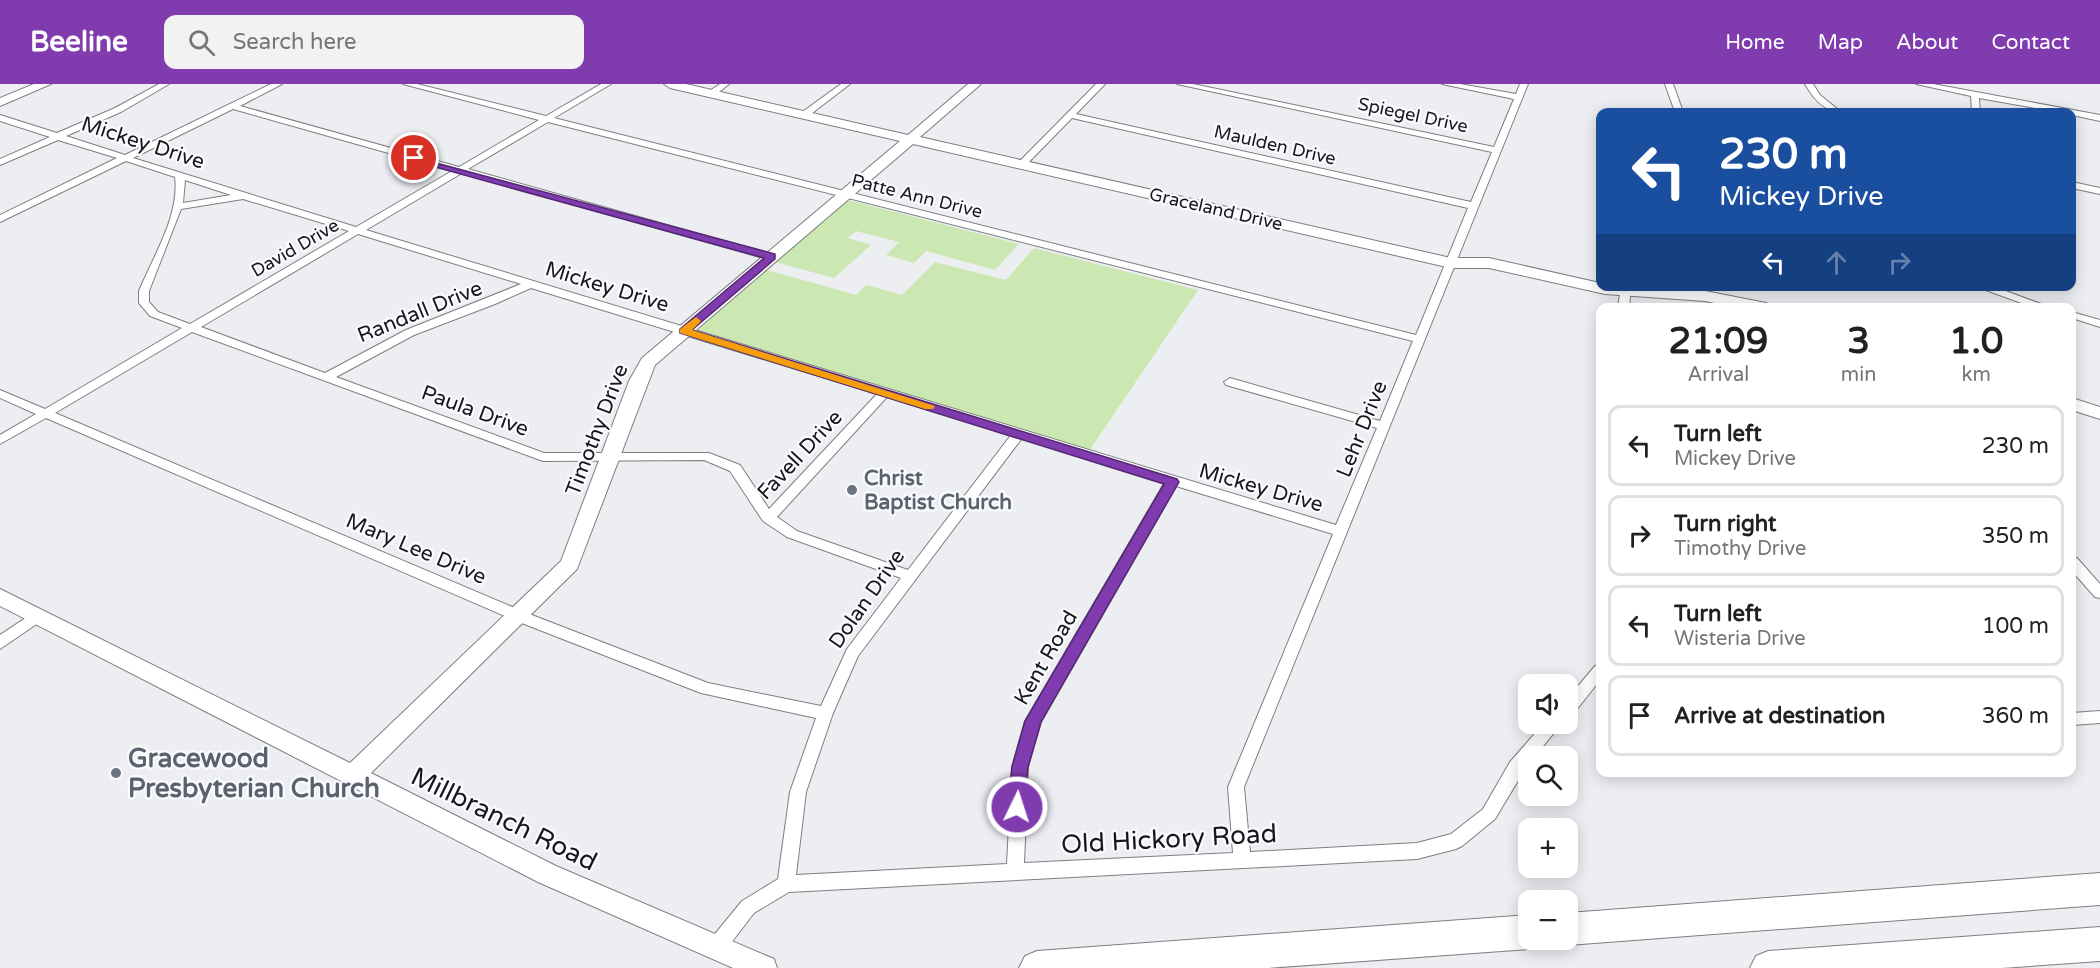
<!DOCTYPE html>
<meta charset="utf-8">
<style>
:root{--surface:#fff;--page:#f2f2f2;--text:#202124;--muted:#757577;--line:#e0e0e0;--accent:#803caf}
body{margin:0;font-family:"Varela Round",sans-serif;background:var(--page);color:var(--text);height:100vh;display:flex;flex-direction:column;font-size:22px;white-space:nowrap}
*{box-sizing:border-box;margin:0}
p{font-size:20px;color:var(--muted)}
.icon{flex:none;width:33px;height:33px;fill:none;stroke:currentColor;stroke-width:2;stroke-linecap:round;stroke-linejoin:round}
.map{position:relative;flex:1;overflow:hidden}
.details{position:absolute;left:1596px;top:219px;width:480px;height:474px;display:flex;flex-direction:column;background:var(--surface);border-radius:12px;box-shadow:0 3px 15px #0003}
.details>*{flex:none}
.guide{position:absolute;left:1596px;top:24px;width:480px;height:183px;border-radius:12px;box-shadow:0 3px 15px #0003;background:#1a4fa0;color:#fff;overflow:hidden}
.buttons{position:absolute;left:1518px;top:590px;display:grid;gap:12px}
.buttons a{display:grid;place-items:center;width:60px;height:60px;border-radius:12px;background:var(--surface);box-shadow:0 3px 15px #0003;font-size:30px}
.pin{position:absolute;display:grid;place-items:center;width:51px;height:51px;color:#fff;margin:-26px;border:3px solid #fff;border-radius:50%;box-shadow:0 2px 6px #0007}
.me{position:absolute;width:66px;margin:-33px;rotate:4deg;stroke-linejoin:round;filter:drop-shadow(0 0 4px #0008)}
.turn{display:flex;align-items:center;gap:21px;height:126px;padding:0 24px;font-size:27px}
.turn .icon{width:78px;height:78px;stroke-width:2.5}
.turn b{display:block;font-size:42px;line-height:51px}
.lanes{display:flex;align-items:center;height:57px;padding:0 24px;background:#0003;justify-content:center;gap:30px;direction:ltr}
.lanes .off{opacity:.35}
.eta{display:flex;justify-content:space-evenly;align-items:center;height:102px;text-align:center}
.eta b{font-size:36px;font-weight:700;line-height:42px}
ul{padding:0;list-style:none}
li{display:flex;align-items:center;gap:18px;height:81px;margin:0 12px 9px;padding:0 12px;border:3px solid var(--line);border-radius:12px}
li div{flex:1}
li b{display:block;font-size:22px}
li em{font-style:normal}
header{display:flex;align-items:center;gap:36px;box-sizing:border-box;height:84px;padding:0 30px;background:var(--accent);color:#fff}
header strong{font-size:28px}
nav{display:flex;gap:33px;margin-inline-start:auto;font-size:21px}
.search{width:420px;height:54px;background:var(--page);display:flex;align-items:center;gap:15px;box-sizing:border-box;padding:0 21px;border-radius:12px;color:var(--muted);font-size:22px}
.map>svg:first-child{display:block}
</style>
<header>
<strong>Beeline</strong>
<div class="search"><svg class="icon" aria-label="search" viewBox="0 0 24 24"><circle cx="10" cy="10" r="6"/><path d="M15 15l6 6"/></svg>Search here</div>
<nav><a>Home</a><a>Map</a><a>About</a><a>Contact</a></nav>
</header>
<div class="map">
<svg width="2100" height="884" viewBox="0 0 2100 884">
<rect width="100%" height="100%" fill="#edeef2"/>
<g fill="#cbe8b2">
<path d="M848 116 1019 160 995 186 926 167 914 179 886 171 899 158 856 147 848 154 871 161 834 194 775 178Z"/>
<path d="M1034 164 1198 206 1089 367 693 245 764 185 856 211 866 201 902 211 935 178 1006 196Z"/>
</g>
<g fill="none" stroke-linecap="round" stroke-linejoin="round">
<g stroke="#7d7e81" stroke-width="2">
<g id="street">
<path d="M159 0H169L121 28 66 52 125 71 271 0H282L240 22 459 83 539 36 403 0H417L546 32 601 0H611L554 34 1416 251 1468 124 1072 34 1024 83 1016 81 1096 0H1105L1076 30 1471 118 1492 68 1177 0H1193L1494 63 1514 15 1442 0H1460L1516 10 1520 0H1528L1244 703 1250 768 1417 759 1451 750 1483 725 1510 678 1544 639H1562L1535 672H1528V680L1495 735 1462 762 1456 765 1417 775 789 808 754 829 724 868 717 871 710 868 708 862 710 856 742 817 778 795 790 708 816 634 701 609 514 536 46 334 0 360V351L36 330 0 314V306L45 325 182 244 150 232 139 219V207C153 173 180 131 175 93L126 77 0 138V131L117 74 58 56 0 81V75L50 53 0 37V31L57 49 115 24ZM233 25 452 87 356 143 133 74ZM548 38 1413 257 1380 337 1230 294 1224 298 1226 301 1377 344 1336 441 366 146 462 89 767 175H775L776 173 775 171 468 85ZM185 96 231 111 183 119ZM243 115 349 147 190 240 158 228 149 218V207L181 125ZM358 150 521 200 406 246 325 289 201 243ZM531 204 877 310 769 425 740 381 709 369H544L336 293 414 251 495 220ZM192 248 543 377 704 376 730 387 763 437 787 453 901 494 847 565 821 622 708 599 524 528 55 329ZM887 313 1011 351 908 486 797 447 777 433ZM1022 354 1165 398 1025 637 1012 683 1007 780 796 791 806 708 833 629 858 572ZM1176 402 1333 450 1228 703 1233 769 1024 779 1028 683 1041 638Z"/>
<path d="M720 0H729L714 12H708V8Z"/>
<path d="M841 0H850L807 33H801V29Z"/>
<path d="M1665 0H1673L1683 28H1675Z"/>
<path d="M1805 0H1813L1820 11 1841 28C1824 28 1813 14 1805 0Z"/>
<path d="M1916 0H1933L2100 31V37L2072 31V28H2058L1979 14 1980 28H1972L1971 12Z"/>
<path d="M2072 98 2100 104V110L2072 104Z"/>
<path d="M1621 202H1631L1629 224H1618Z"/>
<path d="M1975 202H1992L2052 224H2035Z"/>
<path d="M2072 228 2100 236V243L2072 234Z"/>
<path d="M2072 473 2077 474 2100 500V514L2095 513 2072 487Z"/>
<path d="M36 527 41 529 43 533 41 537 0 565V551Z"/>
<path d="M1600 580V596L1574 629 1568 630V614L1595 582Z"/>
<path d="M2100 627V639L2072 641V629Z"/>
</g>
</g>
<g stroke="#7d7e81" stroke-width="2">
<g id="secondary">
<path d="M34 0H51L0 22V14Z"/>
<path d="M664 0H686L908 51 968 0H981L920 53 1451 174H1489L1600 199V202L1705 207 1766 219 1774 224H1739L1705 217 1605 210 1489 184H1451L913 60 655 281 577 485 371 689 556 782 774 875 777 884H733L538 798 0 522V505L350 679 561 477 629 297 642 274 900 57 670 4Z"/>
<path d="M2072 314 2100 323V335L2072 326Z"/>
</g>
</g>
<g stroke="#7d7e81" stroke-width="2">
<g id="highway">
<path d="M2100 789V821L1568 861 1555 855H1568V829Z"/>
<path d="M1528 831V855H1542L1540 860 1528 865 1268 884H1019L1025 872 1037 867Z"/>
<path d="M2100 843V877L2002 884H1750L1756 872 1768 867Z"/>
</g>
</g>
<use href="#street" fill="#fff" fill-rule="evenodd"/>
<use href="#secondary" fill="#fff" fill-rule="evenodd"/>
<use href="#highway" fill="#fff" fill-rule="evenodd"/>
</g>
<path fill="#803caf" stroke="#532772" stroke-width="1.5" d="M410 72 775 170V175L692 246 1177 395 1179 398 1041 638 1028 683 1023 728 1017 730 1011 728 1008 723 1012 683 1025 637 1164 400 680 249V245L764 174 410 76Z"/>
<path fill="#f59e0b" d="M696 233 701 237 692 246 935 322 933 325H925L680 249V245Z"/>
<g fill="#6b7280" stroke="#fafbff" stroke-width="2">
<circle cx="852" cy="406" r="6"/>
<circle cx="116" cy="689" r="6"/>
</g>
<g text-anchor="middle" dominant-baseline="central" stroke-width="4.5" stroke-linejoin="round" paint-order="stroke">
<g font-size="18" fill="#161718" stroke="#fafbff">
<text transform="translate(1413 31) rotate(12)">Spiegel Drive</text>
<text transform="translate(1275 61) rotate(13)">Maulden Drive</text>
<text transform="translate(917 112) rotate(14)">Patte Ann Drive</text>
<text transform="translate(1216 125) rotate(13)">Graceland Drive</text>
<text transform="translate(295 164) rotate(-30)">David Drive</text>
</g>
<g font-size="21" fill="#161718" stroke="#fafbff">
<text transform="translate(143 59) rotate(18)">Mickey Drive</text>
<text transform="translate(607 203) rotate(17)">Mickey Drive</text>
<text transform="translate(420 228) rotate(-22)">Randall Drive</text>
<text transform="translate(475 327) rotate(20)">Paula Drive</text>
<text transform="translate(1362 345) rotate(-68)">Lehr Drive</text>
<text transform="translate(597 346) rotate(-69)">Timothy Drive</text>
<text transform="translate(800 371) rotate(-47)">Favell Drive</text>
<text transform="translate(1261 404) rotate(16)">Mickey Drive</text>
<text transform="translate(416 465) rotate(23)">Mary Lee Drive</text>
<text transform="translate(867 515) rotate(-55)">Dolan Drive</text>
<text transform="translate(1046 574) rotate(-60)">Kent Road</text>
</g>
<g font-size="21" font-weight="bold" fill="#5b616d" stroke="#fafbff" text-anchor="start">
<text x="864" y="394">Christ<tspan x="864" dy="24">Baptist Church</tspan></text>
</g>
<g font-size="26" font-weight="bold" fill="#5b616d" stroke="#fafbff" text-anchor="start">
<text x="128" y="674">Gracewood<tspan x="128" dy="30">Presbyterian Church</tspan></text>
</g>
<g font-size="26" fill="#161718" stroke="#fafbff">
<text transform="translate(504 735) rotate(26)">Millbranch Road</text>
<text transform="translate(1169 755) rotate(-3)">Old Hickory Road</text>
</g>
</g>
</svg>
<div class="buttons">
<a><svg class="icon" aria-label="sound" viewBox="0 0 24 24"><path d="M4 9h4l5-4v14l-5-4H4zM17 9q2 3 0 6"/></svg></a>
<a><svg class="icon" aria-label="search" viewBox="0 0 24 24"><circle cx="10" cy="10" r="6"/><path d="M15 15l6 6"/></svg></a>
<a>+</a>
<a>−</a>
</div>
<div class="pin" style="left:414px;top:74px;background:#d93025"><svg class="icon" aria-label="arrive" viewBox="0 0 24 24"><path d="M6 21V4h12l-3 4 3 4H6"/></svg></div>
<svg class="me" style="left:1017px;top:723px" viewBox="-20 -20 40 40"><circle r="17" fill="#803caf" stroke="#fff" stroke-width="3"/><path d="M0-11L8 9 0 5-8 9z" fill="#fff"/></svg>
<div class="guide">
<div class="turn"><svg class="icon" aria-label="left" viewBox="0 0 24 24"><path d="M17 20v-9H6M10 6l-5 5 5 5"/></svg><div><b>230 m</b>Mickey Drive</div></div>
<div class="lanes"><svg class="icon" aria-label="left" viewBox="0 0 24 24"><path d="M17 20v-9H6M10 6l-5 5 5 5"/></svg><svg class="icon off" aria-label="ahead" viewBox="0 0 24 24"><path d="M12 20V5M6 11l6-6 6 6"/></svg><svg class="icon off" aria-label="right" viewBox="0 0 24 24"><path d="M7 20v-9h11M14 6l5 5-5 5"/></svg></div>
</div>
<section class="details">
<div class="eta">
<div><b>21:09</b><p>Arrival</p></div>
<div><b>3</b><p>min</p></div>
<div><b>1.0</b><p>km</p></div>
</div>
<ul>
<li><svg class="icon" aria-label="left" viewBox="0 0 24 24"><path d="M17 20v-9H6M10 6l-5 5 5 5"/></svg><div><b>Turn left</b><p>Mickey Drive</p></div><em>230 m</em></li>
<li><svg class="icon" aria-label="right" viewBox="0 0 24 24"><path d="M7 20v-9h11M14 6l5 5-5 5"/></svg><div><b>Turn right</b><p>Timothy Drive</p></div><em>350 m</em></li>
<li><svg class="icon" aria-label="left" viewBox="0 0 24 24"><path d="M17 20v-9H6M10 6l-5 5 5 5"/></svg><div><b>Turn left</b><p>Wisteria Drive</p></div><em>100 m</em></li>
<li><svg class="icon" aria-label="arrive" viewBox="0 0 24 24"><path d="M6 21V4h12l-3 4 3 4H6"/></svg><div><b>Arrive at destination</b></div><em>360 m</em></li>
</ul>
</section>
</div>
